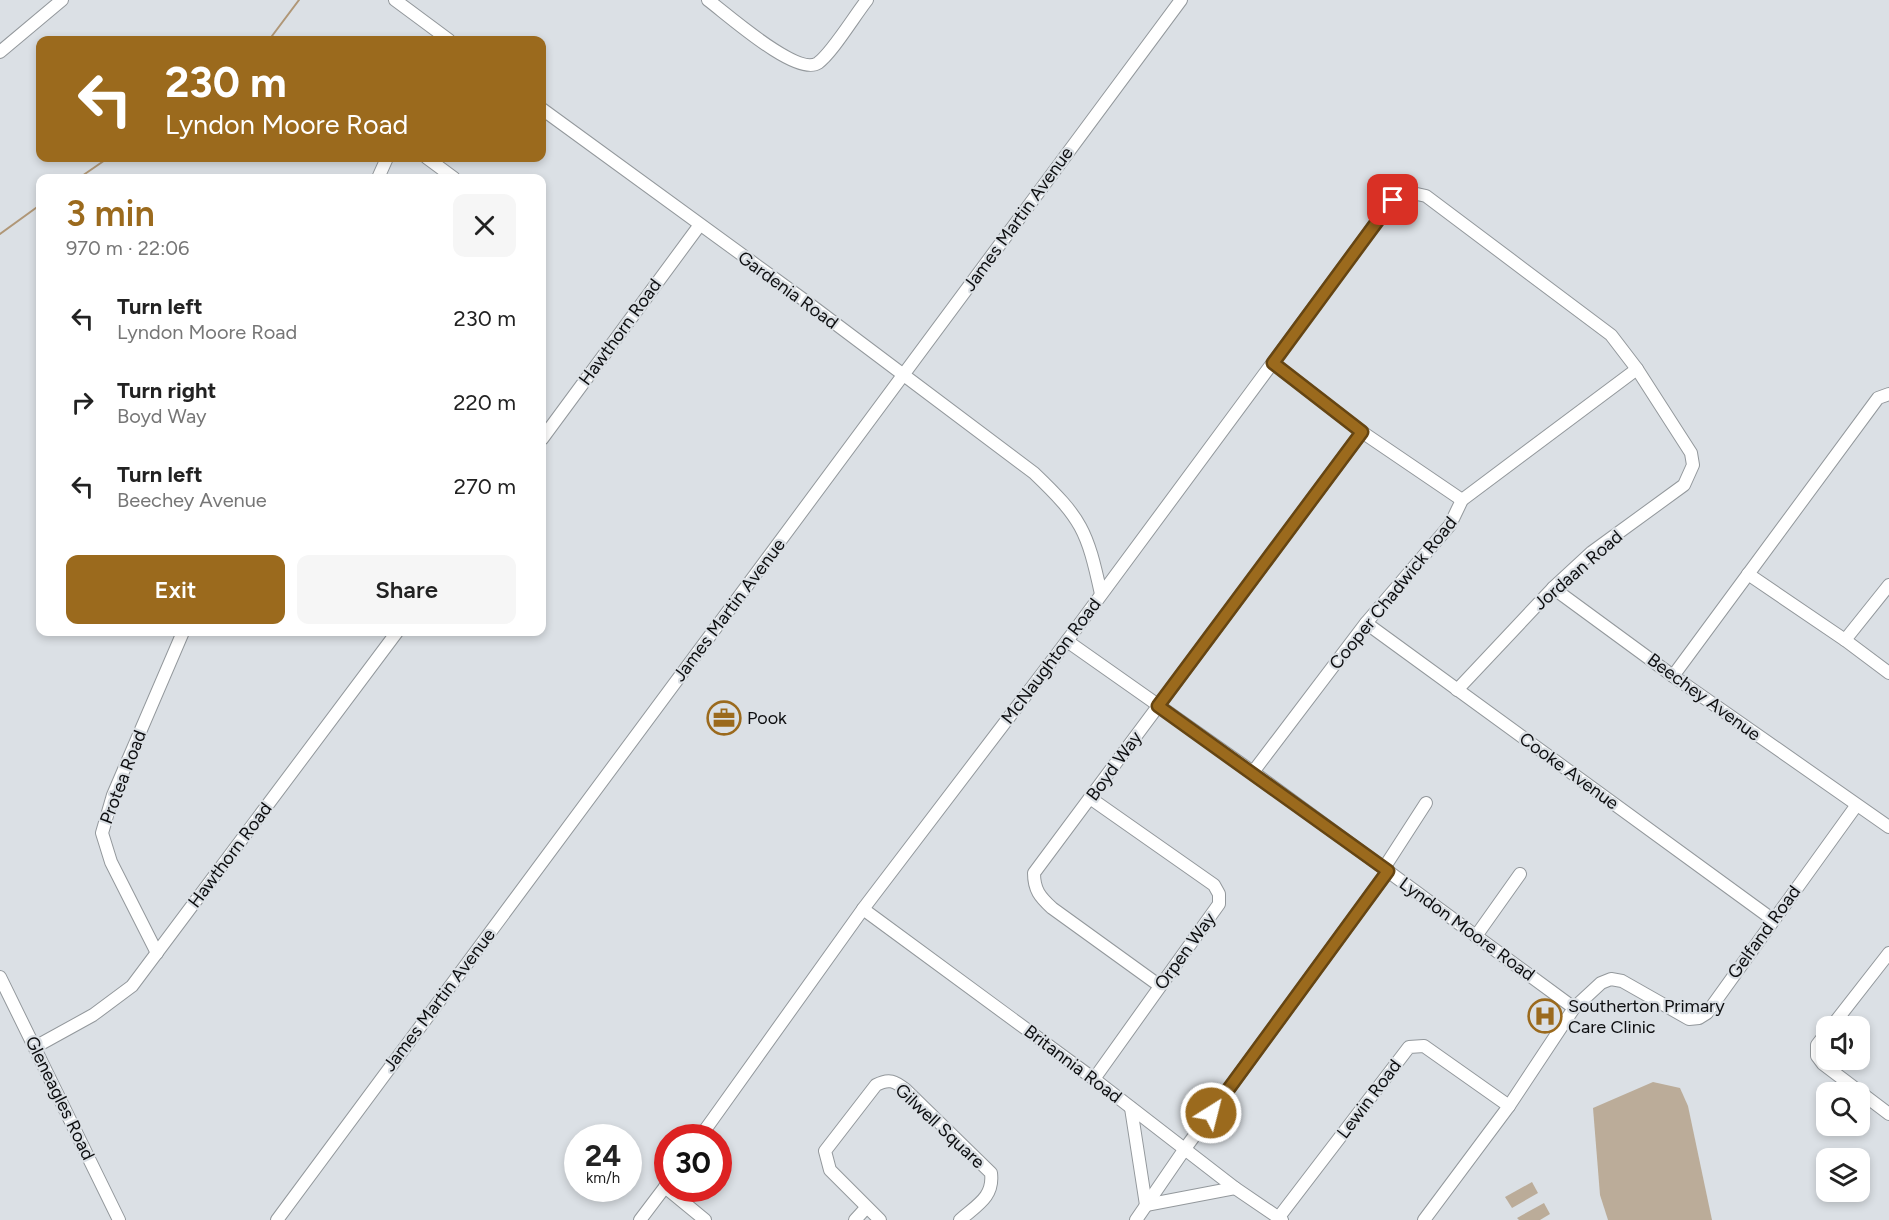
<!DOCTYPE html>
<meta charset="utf-8">
<style>
:root{--surface:#fff;--page:#f6f6f6;--text:#222;--muted:#767676;--accent:#9b6a1d}
body{margin:0;font-family:Figtree,sans-serif;background:var(--page);color:var(--text);height:100vh;display:flex;flex-direction:column;font-size:22px;white-space:nowrap}
*{box-sizing:border-box;margin:0}
p{font-size:20px;color:var(--muted)}
.icon{flex:none;width:33px;height:33px;fill:none;stroke:currentColor;stroke-width:2;stroke-linecap:round;stroke-linejoin:round}
.map{position:relative;flex:1;overflow:hidden}
.details{position:absolute;left:36px;top:174px;width:510px;height:462px;display:flex;flex-direction:column;background:var(--surface);border-radius:12px;box-shadow:0 3px 9px #0003}
.details>*{flex:none}
.hud{position:absolute;left:36px;top:36px;width:510px;height:126px;border-radius:12px;box-shadow:0 3px 9px #0003;background:#9b6a1d;color:#fff;overflow:hidden}
.tools{position:absolute;left:1816px;top:1016px;display:grid;gap:12px}
.tools a{display:grid;place-items:center;width:54px;height:54px;border-radius:12px;background:var(--surface);box-shadow:0 3px 9px #0003;font-size:30px}
.speed{position:absolute;left:564px;top:1124px;display:flex;gap:12px;font-size:30px;font-weight:700;text-align:center}
.speed>*{display:grid;place-content:center;width:78px;height:78px;border-radius:50%;background:var(--surface);box-shadow:0 3px 9px #0003;line-height:1}
.speed small{font-size:15px;font-weight:400}
.speed .limit{border:9px solid #d22;background:#fff;color:#111}
.pin{position:absolute;display:grid;place-items:center;width:51px;height:51px;color:#fff;margin:-26px;border-radius:12px;box-shadow:0 3px 9px #0006}
.me{position:absolute;width:66px;margin:-33px;rotate:36deg;stroke-linejoin:round;filter:drop-shadow(0 0 4px #0008)}
.turn{display:flex;align-items:center;gap:21px;height:126px;padding:0 30px;font-size:27px}
.turn .icon{width:78px;height:78px;stroke-width:2.5}
.turn b{display:block;font-size:42px;line-height:51px}
.round{display:grid;place-items:center;flex:none;width:63px;height:63px;border-radius:12px;background:var(--page)}
.overview{display:flex;align-items:center;justify-content:space-between;height:102px;padding:0 30px}
h1{font-size:36px;font-weight:600;line-height:45px;color:var(--accent)}
.primary-button{display:flex;gap:12px;margin-top:auto;padding:12px 30px}
.primary-button a{flex:1;height:69px;border-radius:12px;background:var(--accent);color:#fff;font-size:24px;font-weight:600;line-height:69px;text-align:center}
.primary-button a+a{background:var(--page);color:var(--text)}
ul{padding:0;list-style:none}
li{display:flex;align-items:center;gap:18px;height:84px;padding:0 30px}
li div{flex:1}
li b{display:block;font-size:22px}
li em{font-style:normal}
.map>svg:first-child{display:block}
</style>
<div class="map">
<svg width="1889" height="1220" viewBox="0 0 1889 1220">
<rect width="100%" height="100%" fill="#dbe0e5"/>
<g fill="#bbac99">
<path d="M1653 1082 1680 1088 1688 1106 1712 1220H1608L1600 1195 1593 1108Z"/>
<path d="M1532 1182 1538 1193 1512 1208 1505 1197Z"/>
<path d="M1544 1203 1550 1214 1540 1220H1519L1517 1218Z"/>
</g>
<g fill="none" stroke-linecap="round" stroke-linejoin="round">
<g stroke="#b09777" stroke-width="2">
<path d="M269 40 299 0"/>
<path d="M79 178 108 158"/>
<path d="M0 234 40 205"/>
</g>
<g stroke="#93989c" stroke-width="14">
<g id="minor">
<path d="M395 0 449 40"/>
<path d="M708 0C727 14 797 77 818 63 832 53 855 15 867 0"/>
<path d="M0 52 62 0"/>
<path d="M542 109 804 300 1034 473C1082 519 1087 530 1101 594"/>
<path d="M427 158 454 178"/>
<path d="M378 178 387 158"/>
<path d="M1273 363 1362 432 1462 500"/>
<path d="M542 439 699 226"/>
<path d="M1748 574 1845 640"/>
<path d="M1889 585 1845 640 1889 673"/>
<path d="M1553 588 1673 676 1889 827"/>
<path d="M1366 623 1772 919"/>
<path d="M1067 641 1253 772 1574 1008"/>
<path d="M1673 676 1878 398 1889 394"/>
<path d="M1253 772 1366 623 1450 525 1462 500 1637 369"/>
<path d="M1090 798 1214 885 1219 894V904L1094 1079"/>
<path d="M1384 868 1426 803"/>
<path d="M863 909 1094 1079 1235 1188 1282 1220"/>
<path d="M1476 936 1520 874"/>
<path d="M157 953 111 862 102 833 113 795 183 632"/>
<path d="M0 977 119 1220"/>
<path d="M1160 986 1052 908C1040 897 1034 890 1034 873L1362 432"/>
<path d="M1832 1026 1889 953"/>
<path d="M1827 1032 1817 1045V1056L1823 1064 1860 1092"/>
<path d="M35 1047 93 1015 132 986 397 632"/>
<path d="M1860 1092 1889 1114"/>
<path d="M1131 1108 1146 1205 1235 1188"/>
<path d="M700 1137 863 909 1067 641 1393 200 1408 192 1426 196 1611 335 1637 369 1691 453 1693 465 1684 485 1592 552 1553 588 1457 690"/>
<path d="M665 1187 705 1220"/>
<path d="M1279 1217 1409 1047 1424 1046 1509 1106"/>
<path d="M277 1220 1181 0"/>
<path d="M640 1220 668 1183"/>
<path d="M855 1220 866 1208"/>
<path d="M880 1220 830 1170 825 1151 876 1085C889 1078 895 1081 906 1090L991 1173C994 1197 977 1205 960 1220"/>
<path d="M1136 1220 1184 1150 1388 871"/>
<path d="M1424 1220 1509 1106 1574 1008 1601 983 1611 979 1622 981 1689 1019 1699 1018 1707 1013 1856 806"/>
</g>
</g>
<use href="#minor" stroke="#fff" stroke-width="12"/>
</g>
<g fill="none" stroke-linecap="round" stroke-linejoin="round">
<g stroke="#654513" stroke-width="15">
<path id="route" d="M1211 1113 1388 871 1158 706 1362 432 1273 363 1393 200"/>
</g>
<use href="#route" stroke="#9b6a1d" stroke-width="10"/>
</g>
<defs>
<g id="office-ring" transform="scale(1.725)"><circle r="9.5" fill="#dbe0e5" stroke="#9b6a1d" stroke-width="1.5"/><path d="M-6-3h4V-5.5h4V-3h4V5H-6ZM-1-4.5V-3h2v-1.5ZM-6 0V1H6V0Z" fill="#9b6a1d"/></g>
<g id="hospital-ring" transform="scale(1.725)"><circle r="9.5" fill="#dbe0e5" stroke="#9b6a1d" stroke-width="1.5"/><path d="M-5-5h3v3.5h4V-5h3V5h-3V1.5h-4V5h-3Z" fill="#9b6a1d"/></g>
</defs>
<g fill-rule="evenodd">
<use href="#office-ring" x="724" y="718"/>
<use href="#hospital-ring" x="1545" y="1016"/>
</g>
<g text-anchor="middle" dominant-baseline="central" stroke-width="4.5" stroke-linejoin="round" paint-order="stroke">
<g font-size="18" fill="#0d0e10" stroke="#dbe0e5">
<text transform="translate(1018 219) rotate(-54)">James Martin Avenue</text>
<text transform="translate(788 290) rotate(36)">Gardenia Road</text>
<text transform="translate(620 332) rotate(-54)">Hawthorn Road</text>
<text transform="translate(1578 570) rotate(-41)">Jordaan Road</text>
<text transform="translate(1393 593) rotate(-51)">Cooper Chadwick Road</text>
<text transform="translate(729 610) rotate(-53)">James Martin Avenue</text>
<text transform="translate(1051 661) rotate(-53)">McNaughton Road</text>
<text transform="translate(1704 697) rotate(36)">Beechey Avenue</text>
<text transform="translate(1114 766) rotate(-54)">Boyd Way</text>
<text transform="translate(1569 771) rotate(36)">Cooke Avenue</text>
<text transform="translate(123 777) rotate(-69)">Protea Road</text>
<text transform="translate(230 855) rotate(-53)">Hawthorn Road</text>
<text transform="translate(1467 929) rotate(36)">Lyndon Moore Road</text>
<text transform="translate(1764 932) rotate(-54)">Gelfand Road</text>
<text transform="translate(1185 951) rotate(-54)">Orpen Way</text>
<text transform="translate(439 1000) rotate(-53)">James Martin Avenue</text>
<text transform="translate(1073 1064) rotate(37)">Britannia Road</text>
<text transform="translate(60 1098) rotate(64)">Gleneagles Road</text>
<text transform="translate(1369 1099) rotate(-53)">Lewin Road</text>
<text transform="translate(940 1126) rotate(43)">Gilwell Square</text>
</g>
<g font-size="18" fill="#0d0e10" stroke="#dbe0e5" text-anchor="start">
<text x="747" y="718">Pook</text>
<text x="1568" y="1006">Southerton Primary<tspan x="1568" dy="21">Care Clinic</tspan></text>
</g>
</g>
</svg>
<div class="tools">
<a><svg class="icon" aria-label="sound" viewBox="0 0 24 24"><path d="M4 9h4l5-4v14l-5-4H4zM17 9q2 3 0 6"/></svg></a>
<a><svg class="icon" aria-label="search" viewBox="0 0 24 24"><circle cx="10" cy="10" r="6"/><path d="M15 15l6 6"/></svg></a>
<a><svg class="icon" aria-label="layers" viewBox="0 0 24 24"><path d="M12 4l9 5-9 5-9-5zM3 14l9 5 9-5"/></svg></a>
</div>
<div class="speed"><div>24<small>km/h</small></div><div class="limit">30</div></div>
<div class="pin" style="left:1393px;top:200px;background:#d93025"><svg class="icon" aria-label="arrive" viewBox="0 0 24 24"><path d="M6 21V4h12l-3 4 3 4H6"/></svg></div>
<svg class="me" style="left:1211px;top:1113px" viewBox="-20 -20 40 40"><circle r="17" fill="#9b6a1d" stroke="#fff" stroke-width="3"/><path d="M0-11L8 9 0 5-8 9z" fill="#fff"/></svg>
<div class="hud">
<div class="turn"><svg class="icon" aria-label="left" viewBox="0 0 24 24"><path d="M17 20v-9H6M10 6l-5 5 5 5"/></svg><div><b>230 m</b>Lyndon Moore Road</div></div>
</div>
<section class="details">
<div class="overview"><div><h1>3 min</h1><p>970 m · 22:06</p></div><a class="round"><svg class="icon" aria-label="close" viewBox="0 0 24 24"><path d="M6 6l12 12M18 6L6 18"/></svg></a></div>
<ul>
<li><svg class="icon" aria-label="left" viewBox="0 0 24 24"><path d="M17 20v-9H6M10 6l-5 5 5 5"/></svg><div><b>Turn left</b><p>Lyndon Moore Road</p></div><em>230 m</em></li>
<li><svg class="icon" aria-label="right" viewBox="0 0 24 24"><path d="M7 20v-9h11M14 6l5 5-5 5"/></svg><div><b>Turn right</b><p>Boyd Way</p></div><em>220 m</em></li>
<li><svg class="icon" aria-label="left" viewBox="0 0 24 24"><path d="M17 20v-9H6M10 6l-5 5 5 5"/></svg><div><b>Turn left</b><p>Beechey Avenue</p></div><em>270 m</em></li>
</ul>
<div class="primary-button"><a>Exit</a><a>Share</a></div>
</section>
</div>
